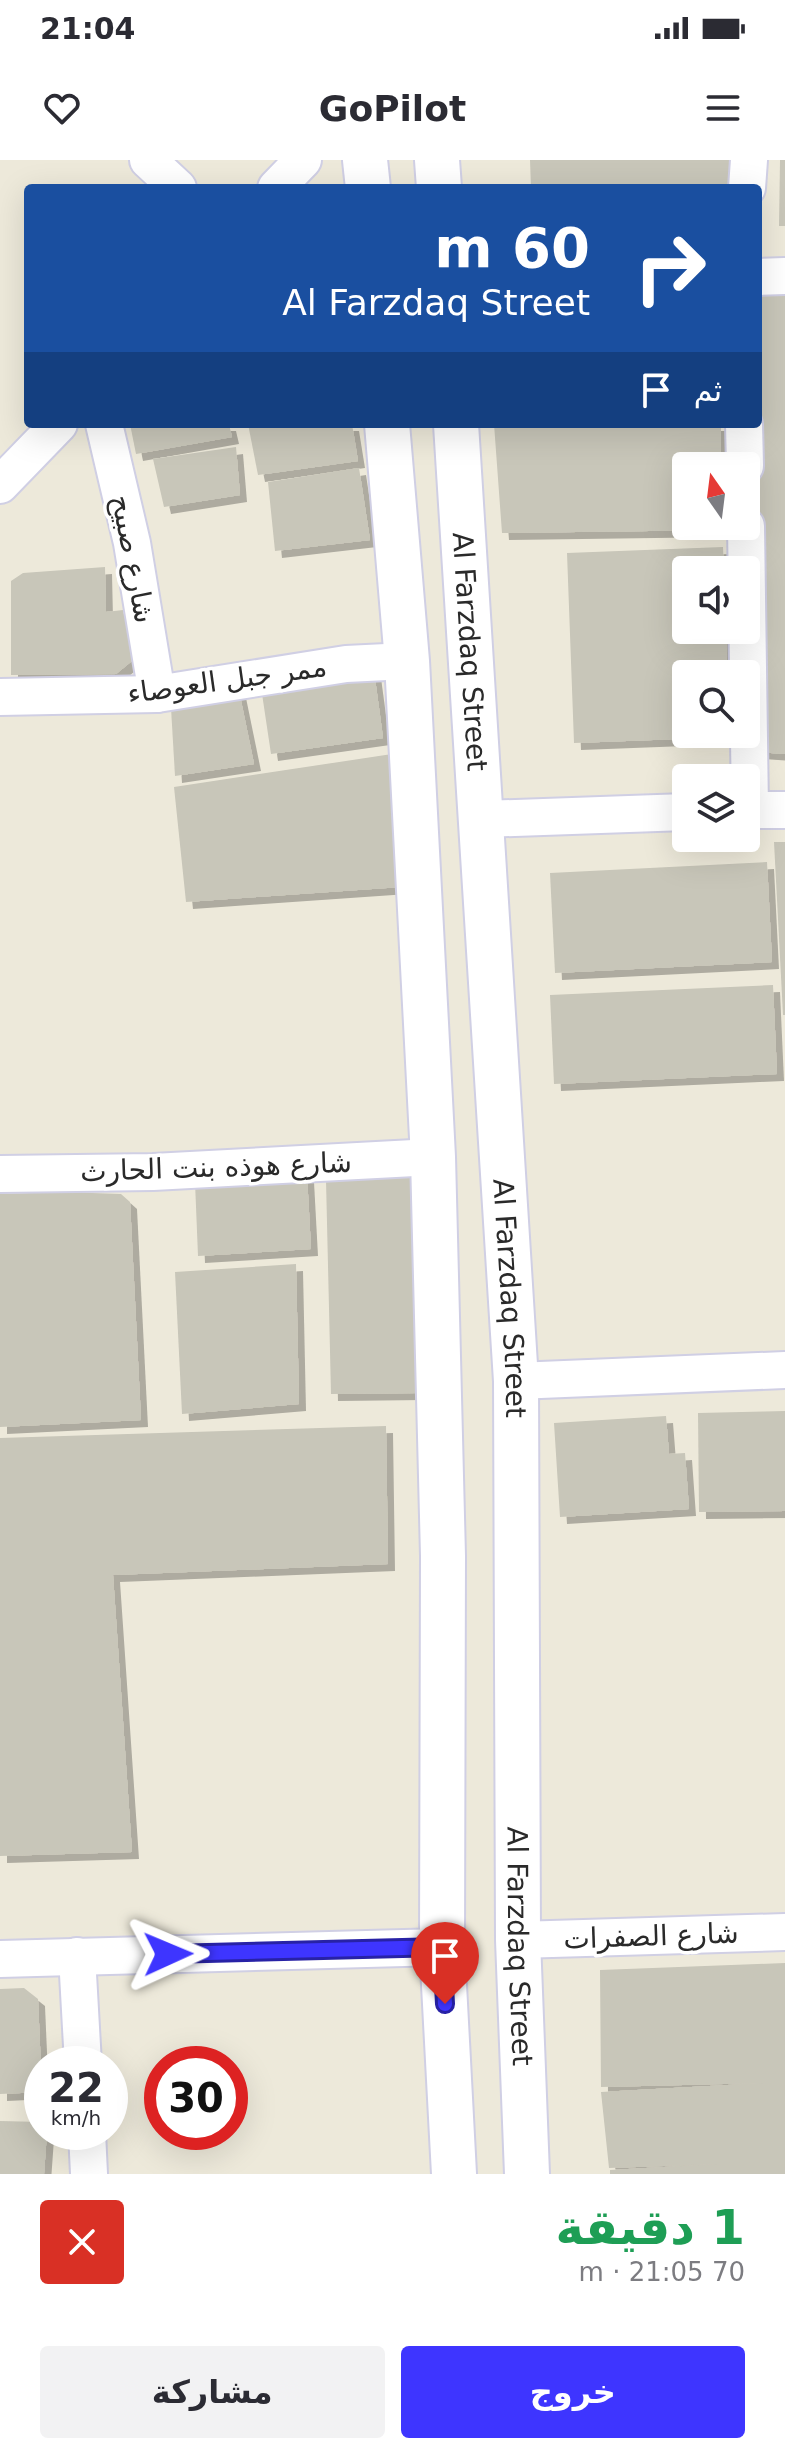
<!DOCTYPE html>
<html lang="ar">
<meta charset="utf-8">
<style>
:root{--surface:#fff;--page:#f2f2f3;--text:#2b2b33;--muted:#7c7c81;--accent:#3e35ff}
body{margin:0;font-family:"DejaVu Sans","Noto Sans Arabic",sans-serif;background:var(--page);color:var(--text);direction:rtl;height:100vh;display:flex;flex-direction:column;font-size:30px;white-space:nowrap}
*{box-sizing:border-box;margin:0}
p{font-size:26px;color:var(--muted)}
.icon{flex:none;width:44px;height:44px;fill:none;stroke:currentColor;stroke-width:2;stroke-linecap:round;stroke-linejoin:round}
.map{position:relative;height:2014px;overflow:hidden;direction:ltr}
.side{display:flex;flex-direction:column;background:var(--surface);flex:1}
.side>*{flex:none}
.guide{position:absolute;left:24px;top:24px;width:738px;height:244px;border-radius:8px;box-shadow:0 8px 32px #0002;direction:rtl;background:#1a4fa0;color:#fff;overflow:hidden}
.needle{width:52px;rotate:346deg}
.fabs{position:absolute;left:672px;top:292px;display:grid;gap:16px}
.fabs a{display:grid;place-items:center;width:88px;height:88px;border-radius:8px;background:var(--surface);box-shadow:0 8px 32px #0002;font-size:40px}
.speed{position:absolute;left:24px;top:1886px;display:flex;gap:16px;font-size:40px;font-weight:700;text-align:center}
.speed>*{display:grid;place-content:center;width:104px;height:104px;border-radius:50%;background:var(--surface);box-shadow:0 8px 32px #0002;line-height:1}
.speed small{font-size:20px;font-weight:400}
.speed .limit{border:12px solid #d22;background:#fff;color:#111}
.pin{position:absolute;display:grid;place-items:center;width:68px;height:68px;color:#fff;margin:-82px -34px;border-radius:50% 50% 50% 0;rotate:-45deg;box-shadow:0 0 8px #0007}
.pin .icon{rotate:45deg}
.me{position:absolute;width:88px;margin:-44px;rotate:89deg;stroke-linejoin:round;filter:drop-shadow(0 0 6px #0008)}
.turn{display:flex;align-items:center;gap:28px;height:168px;padding:0 40px;font-size:36px}
.turn .icon{width:104px;height:104px;stroke-width:2.5}
.turn b{display:block;font-size:56px;line-height:68px}
.then{display:flex;align-items:center;height:76px;padding:0 40px;background:#0003;gap:16px;font-size:30px}
.round{display:grid;place-items:center;flex:none;width:84px;height:84px;border-radius:8px;background:var(--page)}
.summary{display:flex;align-items:center;justify-content:space-between;height:136px;padding:0 40px}
h1{font-size:48px;font-weight:700;line-height:60px;color:#1e9e55}
.cta{display:flex;gap:16px;margin-top:auto;padding:16px 40px}
.cta a{flex:1;height:92px;border-radius:8px;background:var(--accent);color:#fff;font-size:32px;font-weight:700;line-height:92px;text-align:center}
.cta a+a{background:var(--page);color:var(--text)}
.status{display:flex;justify-content:space-between;align-items:center;height:56px;padding:0 40px;background:var(--surface);direction:ltr}
.status svg{height:22px;fill:currentColor}
header{display:flex;justify-content:space-between;align-items:center;height:104px;padding:0 40px;background:var(--surface);font-size:36px;font-weight:700}
.map>svg:first-child{display:block}
</style>
<div class="status"><b>21:04</b><svg viewBox="0 0 49 12"><path d="M0 12V9h3v3zM5 12V6h3v6zM10 12V3h3v9zM15 12V0h3v12zM26 1h20v11H26zM47 4h2v5h-2z"/></svg></div>
<header><svg class="icon" aria-label="menu" viewBox="0 0 24 24"><path d="M4 6h16M4 12h16M4 18h16"/></svg>GoPilot<svg class="icon" aria-label="heart" viewBox="0 0 24 24"><path d="M12 20l-8-8c-3-5 5-10 8-4 3-6 11-1 8 4z"/></svg></header>
<div class="map">
<svg width="785" height="2014" viewBox="0 0 785 2014">
<defs>
<filter id="shadow"><feDropShadow dx="7" dy="7" stdDeviation="0" flood-color="#0004"/></filter>
</defs>
<rect width="100%" height="100%" fill="#ede9da"/>
<g fill="#c8c6b9" filter="url(#shadow)">
<path d="M530 0H732L733 28H531Z"/>
<path d="M780 0H785V66H779Z"/>
<path d="M785 135V594L757 592V373L753 264H758V136Z"/>
<path d="M130 264H229L232 277 136 294Z"/>
<path d="M248 264H352L358 301 258 315Z"/>
<path d="M494 264H721V306H686V366H722V370L502 373Z"/>
<path d="M236 287 240 335 164 347 153 299Z"/>
<path d="M359 308 370 380 275 391 268 322Z"/>
<path d="M723 387 724 410H686V470H726L727 514H686V574L731 577 574 583 567 393Z"/>
<path d="M105 407 106 452 123 450 133 500 116 514 11 515V421L23 413Z"/>
<path d="M374 511 383 578 271 594 261 527Z"/>
<path d="M239 531 254 604 175 616 171 548Z"/>
<path d="M392 594 401 727 186 742 174 627Z"/>
<path d="M774 682H785V855H783Z"/>
<path d="M767 702 772 802 555 813 550 713Z"/>
<path d="M773 825 777 914 554 924 550 835Z"/>
<path d="M307 1015 311 1089 198 1096 195 1022Z"/>
<path d="M413 1016 418 1233 331 1234 326 1020Z"/>
<path d="M62 1032 121 1034 130 1042 141 1260 0 1267V1034Z"/>
<path d="M296 1104 299 1244 182 1254 175 1112Z"/>
<path d="M785 1251V1351L699 1352 698 1253Z"/>
<path d="M666 1256 669 1294 685 1293 689 1349 560 1357 554 1263Z"/>
<path d="M386 1266 388 1404 113 1415 132 1692 0 1696V1278Z"/>
<path d="M785 1803V2014H610V2010L718 2004 609 2008 601 1932 765 1923 601 1927 600 1810Z"/>
<path d="M24 1828 38 1839 42 1932 0 1934V1829Z"/>
<path d="M0 1961 42 1962V1972H47L44 2014H0Z"/>
</g>
<g fill="none" stroke-linecap="round" stroke-linejoin="round">
<g stroke="#d0cfe4" stroke-width="40">
<g id="minor">
<path d="M148 0 178 28"/>
<path d="M276 28 303 0"/>
<path d="M747 28 749 0"/>
<path d="M758 117 785 116"/>
<path d="M104 264 132 383 157 534"/>
<path d="M744 264 745 306"/>
<path d="M0 325 59 264"/>
<path d="M746 366 750 650"/>
<path d="M0 537 157 534 346 504 407 501"/>
<path d="M746 650H785"/>
<path d="M483 659 686 652"/>
<path d="M0 1014 153 1012 433 997"/>
<path d="M516 1221 785 1210"/>
<path d="M518 1780 785 1772"/>
<path d="M77 1796 83 1904"/>
<path d="M0 1799 442 1787"/>
<path d="M87 1972 89 2014"/>
</g>
</g>
<g stroke="#d0cfe4" stroke-width="48">
<g id="tertiary">
<path d="M365 0 368 28"/>
<path d="M437 0 439 28"/>
<path d="M387 264 407 501 433 997 443 1396 442 1787 454 2014"/>
<path id="s1" d="M456 264 516 1221 518 1780 527 2014"/>
</g>
</g>
<use href="#minor" stroke="#fff" stroke-width="36"/>
<use href="#tertiary" stroke="#fff" stroke-width="44"/>
</g>
<g fill="none" stroke-linecap="round" stroke-linejoin="round">
<g stroke="#2822a6" stroke-width="20">
<path id="route" d="M168 1794 442 1787 445 1844"/>
</g>
<use href="#route" stroke="#3e35ff" stroke-width="14"/>
</g>
<g text-anchor="middle" dominant-baseline="central" stroke-width="7" stroke-linejoin="round" paint-order="stroke">
<g font-size="28" fill="#2a2a2a" stroke="#fff">
<text transform="translate(133 399) rotate(79)">شارع صبيح</text>
<text stroke="none"><textPath href="#s1" startOffset="228">Al Farzdaq Street</textPath></text>
<text transform="translate(227 520) rotate(-8)">ممر جبل العوصاء</text>
<text transform="translate(216 1007) rotate(-2)">شارع هوذه بنت الحارث</text>
<text stroke="none"><textPath href="#s1" startOffset="876">Al Farzdaq Street</textPath></text>
<text transform="translate(651 1776) rotate(-2)">شارع الصفرات</text>
<text stroke="none"><textPath href="#s1" startOffset="1524">Al Farzdaq Street</textPath></text>
</g>
</g>
</svg>
<div class="fabs">
<a><svg class="needle" viewBox="-14 -14 28 28"><path d="M0-13l5 13h-10z" fill="#e53935"/><path d="M0 13l5-13h-10z" fill="#7c7c81"/></svg></a>
<a><svg class="icon" aria-label="sound" viewBox="0 0 24 24"><path d="M4 9h4l5-4v14l-5-4H4zM17 9q2 3 0 6"/></svg></a>
<a><svg class="icon" aria-label="search" viewBox="0 0 24 24"><circle cx="10" cy="10" r="6"/><path d="M15 15l6 6"/></svg></a>
<a><svg class="icon" aria-label="layers" viewBox="0 0 24 24"><path d="M12 4l9 5-9 5-9-5zM3 14l9 5 9-5"/></svg></a>
</div>
<div class="speed"><div>22<small>km/h</small></div><div class="limit">30</div></div>
<div class="pin" style="left:445px;top:1844px;background:#d93025"><svg class="icon" aria-label="arrive" viewBox="0 0 24 24"><path d="M6 21V4h12l-3 4 3 4H6"/></svg></div>
<svg class="me" style="left:168px;top:1794px" viewBox="-20 -20 40 40"><path d="M0-17L14 15 0 8-14 15z" fill="#3e35ff" stroke="#fff" stroke-width="4"/></svg>
<div class="guide">
<div class="turn"><svg class="icon" aria-label="right" viewBox="0 0 24 24"><path d="M7 20v-9h11M14 6l5 5-5 5"/></svg><div><b>60 m</b>Al Farzdaq Street</div></div>
<div class="then">ثم<svg class="icon" aria-label="arrive" viewBox="0 0 24 24"><path d="M6 21V4h12l-3 4 3 4H6"/></svg></div>
</div>
</div>
<section class="side">
<div class="summary"><div><h1>1 دقيقة</h1><p>70 m · 21:05</p></div><a class="round" style="background:#d93025;color:#fff"><svg class="icon" aria-label="close" viewBox="0 0 24 24"><path d="M6 6l12 12M18 6L6 18"/></svg></a></div>
<div class="cta"><a>خروج</a><a>مشاركة</a></div>
</section>
